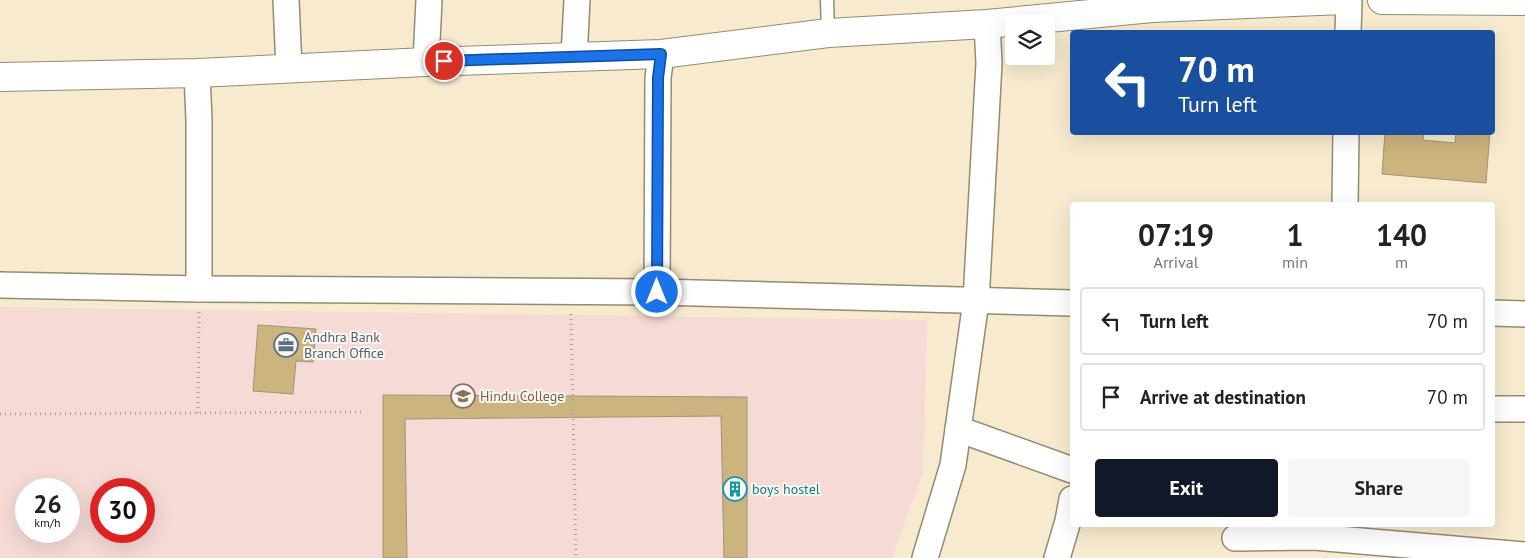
<!DOCTYPE html>
<style>
:root{--surface:#fff;--page:#f6f6f6;--text:#222;--muted:#767676;--line:#e0e0e0;--accent:#111827}
body{margin:0;font-family:"PT Sans",sans-serif;background:var(--page);color:var(--text);height:100vh;display:flex;flex-direction:column;font-size:19px;white-space:nowrap}
*{box-sizing:border-box;margin:0}
p{font-size:16px;color:var(--muted)}
.icon{flex:none;width:28px;height:28px;fill:none;stroke:currentColor;stroke-width:2;stroke-linecap:round;stroke-linejoin:round}
.map{position:relative;flex:1;overflow:hidden}
.details{position:absolute;left:1070px;top:202px;width:425px;height:325px;display:flex;flex-direction:column;background:var(--surface);border-radius:5px;box-shadow:0 5px 20px #0002}
.details>*{flex:none}
.hud{position:absolute;left:1070px;top:30px;width:425px;height:105px;border-radius:5px;box-shadow:0 5px 20px #0002;background:#1a4fa0;color:#fff;overflow:hidden}
.controls{position:absolute;left:1005px;top:15px;display:grid;gap:10px}
.controls a{display:grid;place-items:center;width:50px;height:50px;border-radius:5px;background:var(--surface);box-shadow:0 5px 20px #0002;font-size:25px}
.speed{position:absolute;left:15px;top:478px;display:flex;gap:10px;font-size:25px;font-weight:700;text-align:center}
.speed>*{display:grid;place-content:center;width:65px;height:65px;border-radius:50%;background:var(--surface);box-shadow:0 5px 20px #0002;line-height:1}
.speed small{font-size:12px;font-weight:400}
.speed .limit{border:8px solid #d22;background:#fff;color:#111}
.pin{position:absolute;display:grid;place-items:center;width:42px;height:42px;color:#fff;margin:-21px;border:2px solid #fff;border-radius:50%;box-shadow:0 1px 5px #0007}
.me{position:absolute;width:55px;margin:-28px;rotate:0deg;stroke-linejoin:round;filter:drop-shadow(0 0 4px #0008)}
.turn{display:flex;align-items:center;gap:18px;height:105px;padding:0 25px;font-size:22px}
.turn .icon{width:65px;height:65px;stroke-width:2.5}
.turn b{display:block;font-size:35px;line-height:42px}
.eta{display:flex;justify-content:space-evenly;align-items:center;height:85px;text-align:center}
.eta b{font-size:30px;font-weight:700;line-height:35px}
.primary-button{display:flex;gap:10px;margin-top:auto;padding:10px 25px}
.primary-button a{flex:1;height:58px;border-radius:5px;background:var(--accent);color:#fff;font-size:20px;font-weight:700;line-height:58px;text-align:center}
.primary-button a+a{background:var(--page);color:var(--text)}
ul{padding:0;list-style:none}
li{display:flex;align-items:center;gap:15px;height:68px;margin:0 10px 8px;padding:0 15px;border:2px solid var(--line);border-radius:5px}
li div{flex:1}
li b{display:block;font-size:19px}
li em{font-style:normal}
.map>svg:first-child{display:block}
</style>
<div class="map">
<svg width="1525" height="558" viewBox="0 0 1525 558">
<rect width="100%" height="100%" fill="#f7eace"/>
<path fill="#f5dad6" fill-rule="evenodd" d="M0 307 927 320 923 473 892 558H0ZM26 489H69V531H26ZM101 489H144V531H101Z"/>
<g fill="#ccb47e" stroke="#9f947a">
<path d="M1492 79H1494L1492 104Z"/>
<path d="M1385 132H1424L1423 140 1455 143 1456 132H1490L1486 183 1382 174Z"/>
<path d="M258 325 316 329 313 362 296 361 293 394 253 391Z"/>
<path d="M383 395 747 397V558H724L721 416 405 419 407 558H383Z"/>
</g>
<g fill="none" stroke-linecap="round" stroke-linejoin="round">
<g stroke="#968a70" stroke-width="15">
<path id="service" d="M827 0 828 33"/>
</g>
<g stroke="#968a70" stroke-width="28">
<g id="minor">
<path d="M286 0 289 69"/>
<path d="M1348 32 1349 0"/>
<path d="M574 57 577 0"/>
<path d="M426 62 429 0"/>
<path d="M197 73 199 121V289"/>
<path d="M1345 205 1346 132"/>
<path d="M0 285 199 289 657 292 1072 303"/>
<path d="M657 292 658 78 661 54"/>
<path d="M1492 313 1525 314"/>
<path d="M1492 409H1525"/>
<path d="M958 429 1072 470"/>
<path d="M1235 538 1314 537 1525 555"/>
<path d="M925 558 953 465 976 301 989 63 987 24"/>
<path d="M1057 558 1068 521 1072 499"/>
</g>
</g>
<g stroke="#968a70" stroke-width="30">
<path id="tertiary" d="M1382 0 1525 1"/>
</g>
<g stroke="#968a70" stroke-width="30">
<path id="secondary" d="M0 77 197 73 426 62 661 54 828 33 987 24 1152 8 1344 0"/>
</g>
<g stroke="#b0a690" stroke-width="3" stroke-dasharray="1 4" stroke-linecap="butt">
<path d="M571 314 576 558"/>
<path d="M198 413 199 312"/>
<path d="M0 414 365 412"/>
</g>
<use href="#service" stroke="#fff" stroke-width="12"/>
<use href="#minor" stroke="#fff" stroke-width="25"/>
<use href="#tertiary" stroke="#fff" stroke-width="28"/>
<use href="#secondary" stroke="#fff" stroke-width="28"/>
</g>
<g fill="none" stroke-linecap="round" stroke-linejoin="round">
<g stroke="#114b97" stroke-width="12">
<path id="route" d="M444 61 661 54 658 78 657 292"/>
</g>
<use href="#route" stroke="#1a73e8" stroke-width="9"/>
</g>
<defs>
<g id="office-ring" transform="scale(1.25)"><circle r="9.5" fill="#fdf8ed" stroke="#5c6f8a" stroke-width="1.5"/><path d="M-6-3h4V-5.5h4V-3h4V5H-6ZM-1-4.5V-3h2v-1.5ZM-6 0V1H6V0Z" fill="#5c6f8a"/></g>
<g id="university-ring" transform="scale(1.25)"><circle r="9.5" fill="#fdf8ed" stroke="#8d6e63" stroke-width="1.5"/><path d="M0-5L7-2L0 1L-7-2ZM-4 1L0 2.5L4 1V4Q0 6-4 4Z" fill="#8d6e63"/></g>
<g id="building-ring" transform="scale(1.25)"><circle r="9.5" fill="#fdf8ed" stroke="#0f9aa8" stroke-width="1.5"/><path d="M-4-6H4V6H1V3H-1V6H-4ZM-2.5-4.3h1.7v1.8h-1.7ZM.8-4.3h1.7v1.8H.8ZM-2.5-1h1.7V.8h-1.7ZM.8-1h1.7V.8H.8Z" fill="#0f9aa8"/></g>
</defs>
<g fill-rule="evenodd">
<use href="#office-ring" x="286" y="345"/>
<use href="#university-ring" x="463" y="396"/>
<use href="#building-ring" x="735" y="489"/>
</g>
<g text-anchor="middle" dominant-baseline="central" stroke-width="4" stroke-linejoin="round" paint-order="stroke">
<g font-size="14" fill="#4e5e75" stroke="#fdf8ed" text-anchor="start">
<text x="304" y="337">Andhra Bank<tspan x="304" dy="16">Branch Office</tspan></text>
</g>
<g font-size="14" fill="#785e54" stroke="#fdf8ed" text-anchor="start">
<text x="480" y="396">Hindu College</text>
</g>
<g font-size="14" fill="#0d838f" stroke="#fdf8ed" text-anchor="start">
<text x="752" y="489">boys hostel</text>
</g>
</g>
</svg>
<div class="controls">
<a><svg class="icon" aria-label="layers" viewBox="0 0 24 24"><path d="M12 4l9 5-9 5-9-5zM3 14l9 5 9-5"/></svg></a>
</div>
<div class="speed"><div>26<small>km/h</small></div><div class="limit">30</div></div>
<div class="pin" style="left:444px;top:61px;background:#d93025"><svg class="icon" aria-label="arrive" viewBox="0 0 24 24"><path d="M6 21V4h12l-3 4 3 4H6"/></svg></div>
<svg class="me" style="left:657px;top:292px" viewBox="-20 -20 40 40"><circle r="17" fill="#1a73e8" stroke="#fff" stroke-width="3"/><path d="M0-11L8 9 0 5-8 9z" fill="#fff"/></svg>
<div class="hud">
<div class="turn"><svg class="icon" aria-label="left" viewBox="0 0 24 24"><path d="M17 20v-9H6M10 6l-5 5 5 5"/></svg><div><b>70 m</b>Turn left</div></div>
</div>
<section class="details">
<div class="eta">
<div><b>07:19</b><p>Arrival</p></div>
<div><b>1</b><p>min</p></div>
<div><b>140</b><p>m</p></div>
</div>
<ul>
<li><svg class="icon" aria-label="left" viewBox="0 0 24 24"><path d="M17 20v-9H6M10 6l-5 5 5 5"/></svg><div><b>Turn left</b></div><em>70 m</em></li>
<li><svg class="icon" aria-label="arrive" viewBox="0 0 24 24"><path d="M6 21V4h12l-3 4 3 4H6"/></svg><div><b>Arrive at destination</b></div><em>70 m</em></li>
</ul>
<div class="primary-button"><a>Exit</a><a>Share</a></div>
</section>
</div>
